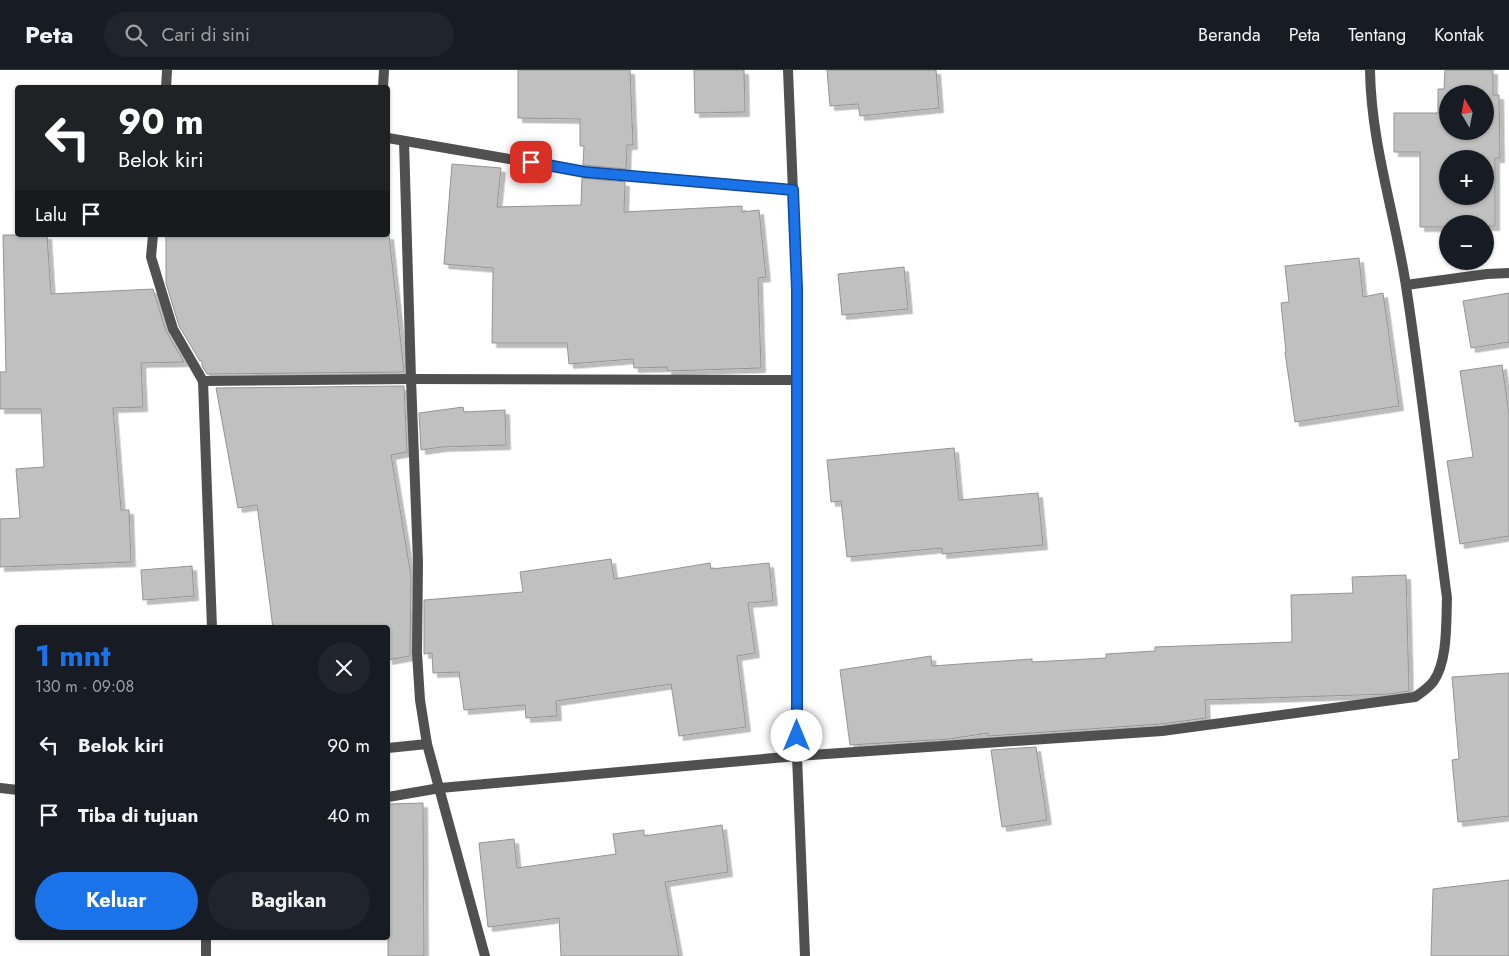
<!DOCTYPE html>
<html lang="id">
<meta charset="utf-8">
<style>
:root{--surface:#171b24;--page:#20242c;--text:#f1f3f6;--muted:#9ea1a6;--line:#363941;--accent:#1a73e8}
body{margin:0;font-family:Jost,sans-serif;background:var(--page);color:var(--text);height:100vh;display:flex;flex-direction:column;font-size:19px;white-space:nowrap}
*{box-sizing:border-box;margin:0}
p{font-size:16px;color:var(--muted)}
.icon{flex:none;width:28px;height:28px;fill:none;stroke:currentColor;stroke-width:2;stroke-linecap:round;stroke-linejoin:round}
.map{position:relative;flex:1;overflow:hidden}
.details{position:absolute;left:15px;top:555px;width:375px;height:315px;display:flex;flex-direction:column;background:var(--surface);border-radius:5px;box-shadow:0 1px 4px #0004}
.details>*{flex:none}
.top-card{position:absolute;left:15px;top:15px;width:375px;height:152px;border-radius:5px;box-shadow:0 1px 4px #0004;background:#202124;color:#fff;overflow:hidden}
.needle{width:32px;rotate:350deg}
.controls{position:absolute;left:1439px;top:15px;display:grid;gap:10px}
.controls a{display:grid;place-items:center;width:55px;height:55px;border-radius:50%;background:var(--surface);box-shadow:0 1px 4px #0004;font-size:25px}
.pin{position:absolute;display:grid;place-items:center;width:42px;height:42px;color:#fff;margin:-21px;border-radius:10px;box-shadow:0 2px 8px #0006}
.me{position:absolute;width:55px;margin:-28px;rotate:0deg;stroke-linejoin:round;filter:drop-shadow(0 0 4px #0008)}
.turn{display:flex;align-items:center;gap:18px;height:105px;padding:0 20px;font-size:22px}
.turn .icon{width:65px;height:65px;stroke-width:2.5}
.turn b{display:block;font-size:35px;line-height:42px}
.then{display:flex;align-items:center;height:48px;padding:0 20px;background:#0003;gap:10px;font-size:19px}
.round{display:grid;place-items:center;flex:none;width:52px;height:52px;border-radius:26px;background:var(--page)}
.head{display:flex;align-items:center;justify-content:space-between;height:85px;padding:0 20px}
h1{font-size:30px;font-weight:700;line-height:38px;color:var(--accent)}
.primary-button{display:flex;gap:10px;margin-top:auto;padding:10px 20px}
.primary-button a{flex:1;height:58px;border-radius:30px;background:var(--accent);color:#fff;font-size:20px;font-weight:700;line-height:58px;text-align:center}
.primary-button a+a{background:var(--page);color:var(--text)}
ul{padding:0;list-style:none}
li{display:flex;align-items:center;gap:15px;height:70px;padding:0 20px}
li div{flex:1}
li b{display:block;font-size:19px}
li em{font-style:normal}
header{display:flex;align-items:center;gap:30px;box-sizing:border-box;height:70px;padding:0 25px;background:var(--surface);border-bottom:1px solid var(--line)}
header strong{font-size:24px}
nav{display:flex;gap:28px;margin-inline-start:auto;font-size:18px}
.search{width:350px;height:45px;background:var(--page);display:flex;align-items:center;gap:12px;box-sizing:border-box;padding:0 18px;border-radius:28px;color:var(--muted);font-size:19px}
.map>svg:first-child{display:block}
</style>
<header>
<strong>Peta</strong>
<div class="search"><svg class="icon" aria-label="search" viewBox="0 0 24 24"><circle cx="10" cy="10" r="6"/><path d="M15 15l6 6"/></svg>Cari di sini</div>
<nav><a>Beranda</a><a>Peta</a><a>Tentang</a><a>Kontak</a></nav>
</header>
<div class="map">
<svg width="1509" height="886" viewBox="0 0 1509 886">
<defs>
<filter id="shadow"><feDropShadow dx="4.5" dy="4.5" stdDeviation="0" flood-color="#0004"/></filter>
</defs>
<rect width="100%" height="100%" fill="#fff"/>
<g fill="#c0c0c0" stroke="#949494" fill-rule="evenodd" filter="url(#shadow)">
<path d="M518 0H630L633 75H627L626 99 583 95 584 76H580V49L518 48Z"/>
<path d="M694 0H744L745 42 695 43Z"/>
<path d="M827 0H936L939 38 860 46 858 34 830 36Z"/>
<path d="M1445 0H1493V25H1499L1500 88H1495V156H1485V154H1448V157H1420V82H1394V43H1438V19H1444ZM1448 24H1485V61H1448ZM1448 89H1485V126H1448Z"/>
<path d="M452 94 501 98 497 137 581 135 582 108 625 112 624 142 742 136V142L759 140 766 207 758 208 761 298 667 301V297L634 298 633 289 569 294 567 273H492L493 198 444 194Z"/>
<path d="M3 165H47L51 224 153 219 166 261 184 292 141 293 143 337 113 338 121 440H129L131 492 0 497V449L20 448 16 399 44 397 41 339H0V302H6Z"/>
<path d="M166 165H389L404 302 207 304 202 296V291H200L179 256 166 213Z"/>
<path d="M1359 188 1363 227 1383 223 1399 336 1295 352 1285 282H1286L1281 233 1289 232 1285 196Z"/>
<path d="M904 197 908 239 842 245 838 204Z"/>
<path d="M1509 223V272L1471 278 1463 231Z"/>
<path d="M1502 295 1509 344V466L1460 474 1447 391 1473 387 1460 301Z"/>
<path d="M404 316 407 382 391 385 411 506 410 586 388 590V558H273L257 435 238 438 216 318Z"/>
<path d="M463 337 464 342 505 340 506 375 442 377 421 380 419 343Z"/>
<path d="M954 378 959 430 1038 423 1043 475 942 484V478L847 487 841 431 831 432 827 390Z"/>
<path d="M611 489 614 509 710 493 711 499 769 493 773 531 748 533 755 583 737 586 746 657 679 666 671 614 556 631 557 646 526 648 525 635 464 640 459 602 433 603 432 583 424 584V530L523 522 520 502Z"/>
<path d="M192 496 194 526 143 530 141 500Z"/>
<path d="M1406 505 1409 621 1389 624 1205 630 1206 648 1161 654 989 666 988 663 949 669 850 675 840 600 931 586 932 596 1032 589V592L1106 588V584L1155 581V577L1292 572 1291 525 1353 523 1352 507Z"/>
<path d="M1509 603V746L1458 752 1452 690 1459 689 1452 607Z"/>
<path d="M1036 677 1047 750 1002 757 991 680Z"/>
<path d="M423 733 424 886H388V734Z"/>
<path d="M722 755 728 802 665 812 679 886H561L559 848 488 857 479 773 514 769 517 798 616 784 613 764 644 760V766Z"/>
<path d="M1509 810V886H1431L1433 819Z"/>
</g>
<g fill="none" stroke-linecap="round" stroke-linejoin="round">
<g stroke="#505050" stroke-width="10">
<path d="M788 0 797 219V686L805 886"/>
<path d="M166 18 167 0"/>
<path d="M383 18 384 0"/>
<path d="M388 68 585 102 793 120"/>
<path d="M404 71 411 309 418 492 417 583 420 630 427 674 485 886"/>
<path d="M153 165 151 187 173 259 203 311 212 558"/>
<path d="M1406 215 1487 204 1509 203"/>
<path d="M203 311 411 309 797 310"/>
<path d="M388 678 427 674"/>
<path d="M0 718 18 720"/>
<path d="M388 727 440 718 797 686 1162 661 1415 627C1421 623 1428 618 1433 612 1448 592 1446 552 1447 528 1433 424 1422 320 1406 216 1395 144 1371 74 1370 0"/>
<path d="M206 886V868"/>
</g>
</g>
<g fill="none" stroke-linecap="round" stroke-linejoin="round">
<g stroke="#114b97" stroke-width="12">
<path id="route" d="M531 92 585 102 793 120 797 219V666"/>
</g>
<use href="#route" stroke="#1a73e8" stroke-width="9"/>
</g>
</svg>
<div class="controls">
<a><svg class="needle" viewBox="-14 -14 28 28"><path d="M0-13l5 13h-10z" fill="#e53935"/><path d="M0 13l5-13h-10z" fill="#9ea1a6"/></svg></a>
<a>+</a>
<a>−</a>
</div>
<div class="pin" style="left:531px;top:92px;background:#d93025"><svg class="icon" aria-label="arrive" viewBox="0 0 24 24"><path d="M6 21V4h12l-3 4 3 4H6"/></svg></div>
<svg class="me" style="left:797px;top:666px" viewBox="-20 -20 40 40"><circle r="19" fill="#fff"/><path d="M0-13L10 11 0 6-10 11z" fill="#1a73e8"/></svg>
<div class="top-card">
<div class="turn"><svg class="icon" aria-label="left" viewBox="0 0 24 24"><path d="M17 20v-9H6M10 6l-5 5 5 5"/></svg><div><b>90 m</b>Belok kiri</div></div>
<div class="then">Lalu<svg class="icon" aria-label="arrive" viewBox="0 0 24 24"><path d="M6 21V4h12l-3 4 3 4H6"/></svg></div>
</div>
<section class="details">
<div class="head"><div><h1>1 mnt</h1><p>130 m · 09:08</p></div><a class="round"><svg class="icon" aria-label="close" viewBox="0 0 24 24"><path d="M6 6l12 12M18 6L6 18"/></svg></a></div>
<ul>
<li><svg class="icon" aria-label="left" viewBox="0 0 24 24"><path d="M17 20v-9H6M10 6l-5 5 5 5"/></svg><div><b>Belok kiri</b></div><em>90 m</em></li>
<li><svg class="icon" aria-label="arrive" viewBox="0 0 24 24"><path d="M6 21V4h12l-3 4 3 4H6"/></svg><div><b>Tiba di tujuan</b></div><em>40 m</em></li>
</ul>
<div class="primary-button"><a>Keluar</a><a>Bagikan</a></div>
</section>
</div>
